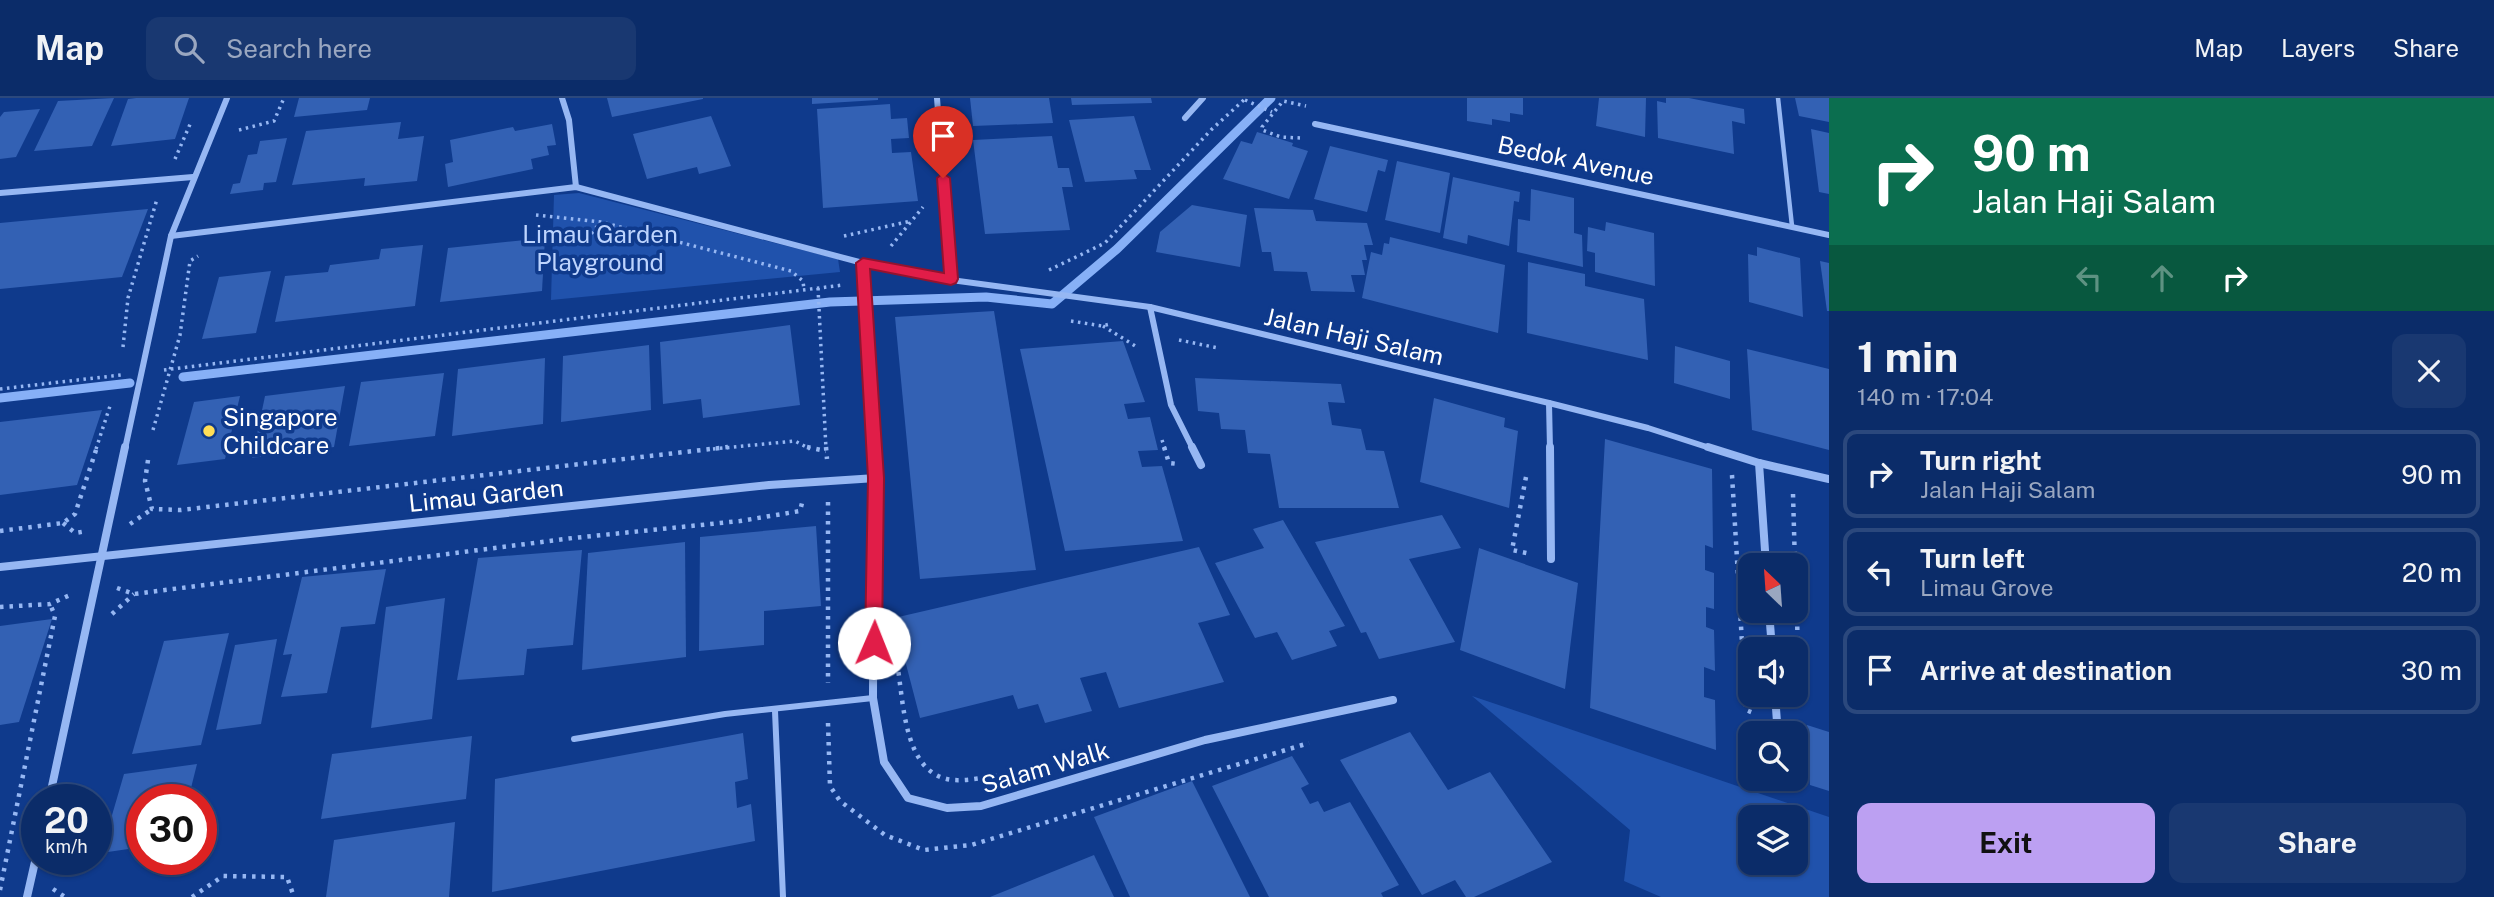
<!DOCTYPE html>
<meta charset="utf-8">
<style>
:root{--surface:#0b2c69;--page:#193871;--text:#f1f3f6;--muted:#9aa7c0;--line:#2b487d;--accent:#bca0f2}
body{margin:0;font-family:"Public Sans",sans-serif;background:var(--page);color:var(--text);height:100vh;display:flex;flex-direction:column;font-size:26px;white-space:nowrap}
*{box-sizing:border-box;margin:0}
p{font-size:23px;color:var(--muted)}
.icon{flex:none;width:38px;height:38px;fill:none;stroke:currentColor;stroke-width:2;stroke-linecap:round;stroke-linejoin:round}
.map{position:relative;flex:1;overflow:hidden}
.drawer{display:flex;flex-direction:column;background:var(--surface);width:665px}
.drawer>*{flex:none}
.top-card{background:#0b6e4f;color:#fff;overflow:hidden}
.needle{width:46px;rotate:335deg}
.buttons{position:absolute;left:1738px;top:455px;display:grid;gap:14px}
.buttons a{display:grid;place-items:center;width:70px;height:70px;border-radius:14px;background:var(--surface);box-shadow:0 2px 5px #0004,0 0 0 2px var(--line);font-size:35px}
.speed{position:absolute;left:21px;top:686px;display:flex;gap:14px;font-size:35px;font-weight:700;text-align:center}
.speed>*{display:grid;place-content:center;width:91px;height:91px;border-radius:50%;background:var(--surface);box-shadow:0 2px 5px #0004,0 0 0 2px var(--line);line-height:1}
.speed small{font-size:18px;font-weight:400}
.speed .limit{border:10px solid #d22;background:#fff;color:#111}
.pin{position:absolute;display:grid;place-items:center;width:60px;height:60px;color:#fff;margin:-72px -30px;border-radius:50% 50% 50% 0;rotate:-45deg;box-shadow:0 0 7px #0007}
.pin .icon{rotate:45deg}
.me{position:absolute;width:77px;margin:-38px;rotate:1deg;stroke-linejoin:round;filter:drop-shadow(0 0 5px #0008)}
.turn{display:flex;align-items:center;gap:24px;height:147px;padding:0 28px;font-size:32px}
.turn .icon{width:91px;height:91px;stroke-width:2.5}
.turn b{display:block;font-size:49px;line-height:60px}
.lanes{display:flex;align-items:center;height:66px;padding:0 28px;background:#0003;justify-content:center;gap:35px;direction:ltr}
.lanes .off{opacity:.35}
.round{display:grid;place-items:center;flex:none;width:74px;height:74px;border-radius:14px;background:var(--page)}
.headline{display:flex;align-items:center;justify-content:space-between;height:119px;padding:0 28px}
h1{font-size:42px;font-weight:700;line-height:52px}
.primary-button{display:flex;gap:14px;margin-top:auto;padding:14px 28px}
.primary-button a{flex:1;height:80px;border-radius:14px;background:var(--accent);color:#111;font-size:28px;font-weight:700;line-height:80px;text-align:center}
.primary-button a+a{background:var(--page);color:var(--text)}
ul{padding:0;list-style:none}
li{display:flex;align-items:center;gap:21px;height:88px;margin:0 14px 10px;padding:0 14px;border:4px solid var(--line);border-radius:14px}
li div{flex:1}
li b{display:block;font-size:26px}
li em{font-style:normal}
header{display:flex;align-items:center;gap:42px;box-sizing:border-box;height:98px;padding:0 35px;background:var(--surface);border-bottom:2px solid var(--line)}
header strong{font-size:33px}
nav{display:flex;gap:38px;margin-inline-start:auto;font-size:24px}
.search{width:490px;height:63px;background:var(--page);display:flex;align-items:center;gap:18px;box-sizing:border-box;padding:0 24px;border-radius:14px;color:var(--muted);font-size:26px}
main{display:flex;flex:1;min-height:0}
.map>svg:first-child{display:block}
</style>
<header>
<strong>Map</strong>
<div class="search"><svg class="icon" aria-label="search" viewBox="0 0 24 24"><circle cx="10" cy="10" r="6"/><path d="M15 15l6 6"/></svg>Search here</div>
<nav><a>Map</a><a>Layers</a><a>Share</a></nav>
</header>
<main>
<div class="map">
<svg width="1829" height="799" viewBox="0 0 1829 799">
<rect width="100%" height="100%" fill="#0f3a8c"/>
<g fill="#2052ac" fill-rule="evenodd">
<path d="M579 95 838 161 840 174 551 202 554 97Z"/>
<path d="M1472 598 1829 719V799H1661L1624 783 1630 732ZM1750 719H1796V765H1750Z"/>
</g>
<g fill="none" stroke-linecap="round" stroke-linejoin="round">
<g stroke="#87b0f7" stroke-width="9">
<path d="M183 279 830 204 986 199 1052 206 1117 151 1271 0"/>
<path d="M0 300 130 285"/>
</g>
</g>
<g fill="#3361b4">
<path d="M114 0 92 48 34 53 58 3Z"/>
<path d="M136 0H189L175 41 111 48 128 1Z"/>
<path d="M299 0H370L367 12 294 19Z"/>
<path d="M607 0H703V1L612 19Z"/>
<path d="M812 0H878V2L812 6Z"/>
<path d="M970 0H1049L1053 25 973 28Z"/>
<path d="M1071 0H1151L1152 5 1072 7Z"/>
<path d="M1467 0H1523V17L1510 15V24L1492 21V27L1467 23Z"/>
<path d="M1599 0H1646L1645 39 1596 28Z"/>
<path d="M1666 0H1689L1744 11 1745 26 1732 23 1734 56 1658 40 1657 3 1666 5Z"/>
<path d="M1795 0H1829V24L1799 18Z"/>
<path d="M890 6 891 21 907 20 909 40 891 41 892 55 911 54 918 103 823 110 817 11Z"/>
<path d="M40 11 16 59 0 61V19L4 14Z"/>
<path d="M711 18 731 68 699 76 697 69 647 81 633 36Z"/>
<path d="M1134 18 1151 72H1134L1137 81 1085 84 1069 22Z"/>
<path d="M401 24 398 41 424 38 417 83 364 88 365 80 292 87 306 33Z"/>
<path d="M552 26 556 47 547 48 549 57 531 61 533 71 448 89 445 66 453 64 450 42 513 29 515 33Z"/>
<path d="M1811 31 1829 35V96L1819 94Z"/>
<path d="M1257 34 1293 45 1292 48 1308 53 1289 101 1223 81 1241 43 1252 46Z"/>
<path d="M1052 38 1058 70H1069L1073 89H1062L1070 132 985 136 973 42Z"/>
<path d="M287 40 276 84 264 85 263 92 230 96 233 86 240 85 248 57 257 56 260 43Z"/>
<path d="M1330 48 1388 62 1385 74 1378 72 1367 114 1314 101Z"/>
<path d="M1397 63 1450 75 1440 135 1385 122Z"/>
<path d="M1453 79 1520 94 1519 104 1514 103 1509 148 1468 137 1467 146 1443 140Z"/>
<path d="M1531 91 1574 100V135L1582 137 1583 169 1517 154 1518 121 1530 123Z"/>
<path d="M1192 107 1247 117 1240 169 1156 154 1160 134Z"/>
<path d="M1254 110 1313 112 1316 123 1367 125 1373 147H1364L1367 162H1362L1365 177H1351L1355 194 1311 193 1307 174 1274 173 1271 154H1262Z"/>
<path d="M148 111 122 179 0 191V125Z"/>
<path d="M1606 124 1654 135 1655 188 1595 174V155L1587 153 1588 129 1605 133Z"/>
<path d="M1390 139 1505 167 1498 235 1362 200 1371 154 1382 157 1384 145 1389 146Z"/>
<path d="M545 140 542 193 440 204 448 150Z"/>
<path d="M423 147 415 208 275 224 285 178 328 174 330 167 379 161 381 151Z"/>
<path d="M1757 149 1800 160 1803 219 1749 204 1748 156 1757 158Z"/>
<path d="M1820 163 1829 165V213H1827Z"/>
<path d="M1528 164 1585 176V188L1644 201 1648 262 1527 235Z"/>
<path d="M271 173 256 235 202 241 219 179Z"/>
<path d="M994 213 1036 472 920 481 895 219Z"/>
<path d="M790 227 800 307 703 320 701 301 663 306 660 244Z"/>
<path d="M1123 243 1145 304 1124 306 1128 321 1150 319 1158 352 1138 353 1142 369 1162 368 1183 443 1065 453 1020 251Z"/>
<path d="M649 247 651 312 561 324 563 258Z"/>
<path d="M1675 248 1730 263V301L1674 285Z"/>
<path d="M1747 251 1829 271V352L1752 332Z"/>
<path d="M545 260 543 326 452 338 458 271Z"/>
<path d="M444 275 435 338 349 348 361 284Z"/>
<path d="M1195 280 1341 286 1345 305 1328 304 1332 327 1361 331 1366 352 1384 353 1399 410H1279L1270 356 1248 355 1245 332 1221 331 1219 315 1198 313Z"/>
<path d="M345 288 334 349 252 360 265 298Z"/>
<path d="M240 298 225 361 177 367 194 304Z"/>
<path d="M1434 300 1505 320 1504 329 1518 333 1509 410 1420 384Z"/>
<path d="M102 312 77 387 0 397V324Z"/>
<path d="M1605 341 1712 371 1713 450 1705 447V472L1714 475V511L1706 509V529L1714 532 1715 573 1704 569V599L1715 602 1716 652 1590 610Z"/>
<path d="M1442 417 1461 450 1409 461 1455 544 1379 561 1366 534 1361 535 1315 444Z"/>
<path d="M1283 422 1345 528 1329 533 1337 548 1292 562 1277 534 1255 540 1215 465 1264 450 1253 431Z"/>
<path d="M816 428 821 508 764 513V547L699 553 700 439Z"/>
<path d="M685 444 686 559 582 572 588 455Z"/>
<path d="M1199 449 1230 517 1198 525 1224 584 1119 610 1106 574 1080 580 1092 613 1045 625 1038 606 1018 611 1013 597 920 620 894 520Z"/>
<path d="M1479 450 1578 485 1565 591 1460 552Z"/>
<path d="M582 452 573 547 527 551 524 577 457 582 478 460Z"/>
<path d="M386 471 375 526 341 529 327 595 281 599 292 556 283 557 302 479Z"/>
<path d="M445 500 432 621 371 630 386 509Z"/>
<path d="M52 521 19 624 0 627V528Z"/>
<path d="M229 535 201 647 132 656 164 543Z"/>
<path d="M277 541 261 626 216 632 235 547Z"/>
<path d="M1807 627 1829 634V693L1810 687Z"/>
<path d="M1410 634 1448 692 1490 674 1552 764 1474 799H1466L1455 782 1422 797 1340 662Z"/>
<path d="M743 635 748 681 735 684 737 710 751 706 755 743 492 794 495 681Z"/>
<path d="M472 638 466 701 321 721 332 656Z"/>
<path d="M1292 658 1309 686 1301 690 1310 706 1318 703 1324 714 1350 704 1399 787 1381 795 1383 799H1269L1212 688Z"/>
<path d="M197 666 188 702H142V749L101 755 124 676Z"/>
<path d="M1192 683 1250 799H1130L1094 719Z"/>
<path d="M455 724 449 799H326L334 742Z"/>
<path d="M1094 757 1114 799H990Z"/>
</g>
<g fill="none" stroke-linecap="round" stroke-linejoin="round">
<g stroke="#96b7f3" stroke-width="3.5" stroke-dasharray="2.5 4.5" stroke-linecap="butt">
<path d="M1245 2 1272 14"/>
<path d="M239 32 274 23 284 0"/>
<path d="M1300 40 1281 39 1262 32V29L1283 3 1306 8"/>
<path d="M175 61 191 24"/>
<path d="M536 117 601 124 791 173 803 183 804 192"/>
<path d="M844 138 911 123"/>
<path d="M587 141 600 125"/>
<path d="M891 148 923 109"/>
<path d="M1049 172 1105 145 1211 32 1246 0"/>
<path d="M818 190 826 351"/>
<path d="M1071 223 1102 228 1110 226"/>
<path d="M1103 228 1137 249"/>
<path d="M1179 242 1218 250"/>
<path d="M123 249 128 200 157 101"/>
<path d="M164 272 843 187"/>
<path d="M0 291 121 277"/>
<path d="M153 332 180 237 190 163 198 158"/>
<path d="M1162 342 1165 351"/>
<path d="M96 351 110 308"/>
<path d="M713 351 795 343 810 351"/>
</g>
<g stroke="#96b7f3" stroke-width="4.5" stroke-dasharray="3.5 6" stroke-linecap="butt">
<path d="M807 349 826 353"/>
<path d="M826 349 827 361"/>
<path d="M1164 349 1169 365 1178 366"/>
<path d="M148 362 145 383 152 411 181 412 728 349"/>
<path d="M1732 377 1746 612 1756 616"/>
<path d="M1526 379 1512 452 1531 456"/>
<path d="M1793 396 1795 467"/>
<path d="M828 404V585"/>
<path d="M63 425 75 435 87 433"/>
<path d="M130 426 152 411"/>
<path d="M0 433 63 425 75 416 97 349"/>
<path d="M1796 481 1799 596"/>
<path d="M117 490 134 496 573 440 740 423 800 413 802 405"/>
<path d="M0 509 50 506 70 497"/>
<path d="M112 516 134 496"/>
<path d="M897 565C904 604 903 677 953 682 968 683 987 679 1002 677"/>
<path d="M828 625 830 688 840 703 885 737 924 752 971 747 1309 645"/>
<path d="M53 791 65 799"/>
<path d="M0 792 55 518 50 506"/>
<path d="M192 799 223 778 287 779 294 799"/>
</g>
<path stroke="#96b7f3" stroke-width="4.5" d="M1778 0 1792 128"/>
<g stroke="#96b7f3" stroke-width="6">
<path d="M775 613 783 799"/>
<path d="M574 641 725 616 873 600"/>
</g>
<g stroke="#96b7f3" stroke-width="6">
<path d="M562 0 569 22 576 89"/>
<path d="M937 0 951 182"/>
<path d="M1185 20 1203 0"/>
<path d="M1315 26 1829 137"/>
<path d="M0 95 193 79"/>
<path d="M171 138 576 89 863 165 951 182 1150 209 1549 305 1648 330 1713 351"/>
<path d="M863 165 874 351"/>
<path d="M1150 209 1171 307 1193 351"/>
<path d="M1549 305 1550 351"/>
<path d="M125 351 171 138 227 0"/>
</g>
<g stroke="#96b7f3" stroke-width="8">
<path d="M874 349 873 600 884 664 908 700 947 710 981 708 1205 642 1393 602"/>
<path d="M1192 349 1201 367"/>
<path d="M1550 349 1551 461"/>
<path d="M1708 349 1759 365 1829 381"/>
<path d="M1759 365 1766 467"/>
<path d="M0 469 769 387 876 380"/>
<path d="M1769 513 1772 551"/>
<path d="M1775 597 1777 624"/>
<path d="M49 702 125 349"/>
<path d="M27 799 37 755"/>
</g>
</g>
<path fill="#e11d48" stroke="#92132f" stroke-width="2" d="M943 75 950 80 958 181 956 185 951 187 870 171 884 380 882 545 880 551 874 553 868 551 865 545 868 380 856 165 863 160 944 175 937 80Z"/>
<circle fill="#ffde57" stroke="#0f3a8c" stroke-width="2.5" cx="209" cy="333" r="7"/>
<g text-anchor="middle" dominant-baseline="central" stroke-width="7" stroke-linejoin="round" paint-order="stroke">
<g font-size="24" fill="#fff" stroke="#0f3a8c">
<text transform="translate(1576 62) rotate(12)">Bedok Avenue</text>
<text transform="translate(1354 238) rotate(13)">Jalan Haji Salam</text>
<text transform="translate(486 397) rotate(-6)">Limau Garden</text>
<text transform="translate(1045 669) rotate(-16)">Salam Walk</text>
</g>
<g font-size="24" fill="#bdd4fe" stroke="#0f3a8c">
<text x="600" y="136">Limau Garden<tspan x="600" dy="28">Playground</tspan></text>
</g>
<g font-size="24" fill="#fff" stroke="#0f3a8c" text-anchor="start">
<text x="223" y="319">Singapore<tspan x="223" dy="28">Childcare</tspan></text>
</g>
</g>
</svg>
<div class="buttons">
<a><svg class="needle" viewBox="-14 -14 28 28"><path d="M0-13l5 13h-10z" fill="#e53935"/><path d="M0 13l5-13h-10z" fill="#9aa7c0"/></svg></a>
<a><svg class="icon" aria-label="sound" viewBox="0 0 24 24"><path d="M4 9h4l5-4v14l-5-4H4zM17 9q2 3 0 6"/></svg></a>
<a><svg class="icon" aria-label="search" viewBox="0 0 24 24"><circle cx="10" cy="10" r="6"/><path d="M15 15l6 6"/></svg></a>
<a><svg class="icon" aria-label="layers" viewBox="0 0 24 24"><path d="M12 4l9 5-9 5-9-5zM3 14l9 5 9-5"/></svg></a>
</div>
<div class="speed"><div>20<small>km/h</small></div><div class="limit">30</div></div>
<div class="pin" style="left:943px;top:80px;background:#d93025"><svg class="icon" aria-label="arrive" viewBox="0 0 24 24"><path d="M6 21V4h12l-3 4 3 4H6"/></svg></div>
<svg class="me" style="left:874px;top:545px" viewBox="-20 -20 40 40"><circle r="19" fill="#fff"/><path d="M0-13L10 11 0 6-10 11z" fill="#e11d48"/></svg>
</div>
<section class="drawer">
<div class="top-card">
<div class="turn"><svg class="icon" aria-label="right" viewBox="0 0 24 24"><path d="M7 20v-9h11M14 6l5 5-5 5"/></svg><div><b>90 m</b>Jalan Haji Salam</div></div>
<div class="lanes"><svg class="icon off" aria-label="left" viewBox="0 0 24 24"><path d="M17 20v-9H6M10 6l-5 5 5 5"/></svg><svg class="icon off" aria-label="ahead" viewBox="0 0 24 24"><path d="M12 20V5M6 11l6-6 6 6"/></svg><svg class="icon" aria-label="right" viewBox="0 0 24 24"><path d="M7 20v-9h11M14 6l5 5-5 5"/></svg></div>
</div>
<div class="headline"><div><h1>1 min</h1><p>140 m · 17:04</p></div><a class="round"><svg class="icon" aria-label="close" viewBox="0 0 24 24"><path d="M6 6l12 12M18 6L6 18"/></svg></a></div>
<ul>
<li><svg class="icon" aria-label="right" viewBox="0 0 24 24"><path d="M7 20v-9h11M14 6l5 5-5 5"/></svg><div><b>Turn right</b><p>Jalan Haji Salam</p></div><em>90 m</em></li>
<li><svg class="icon" aria-label="left" viewBox="0 0 24 24"><path d="M17 20v-9H6M10 6l-5 5 5 5"/></svg><div><b>Turn left</b><p>Limau Grove</p></div><em>20 m</em></li>
<li><svg class="icon" aria-label="arrive" viewBox="0 0 24 24"><path d="M6 21V4h12l-3 4 3 4H6"/></svg><div><b>Arrive at destination</b></div><em>30 m</em></li>
</ul>
<div class="primary-button"><a>Exit</a><a>Share</a></div>
</section>
</main>
